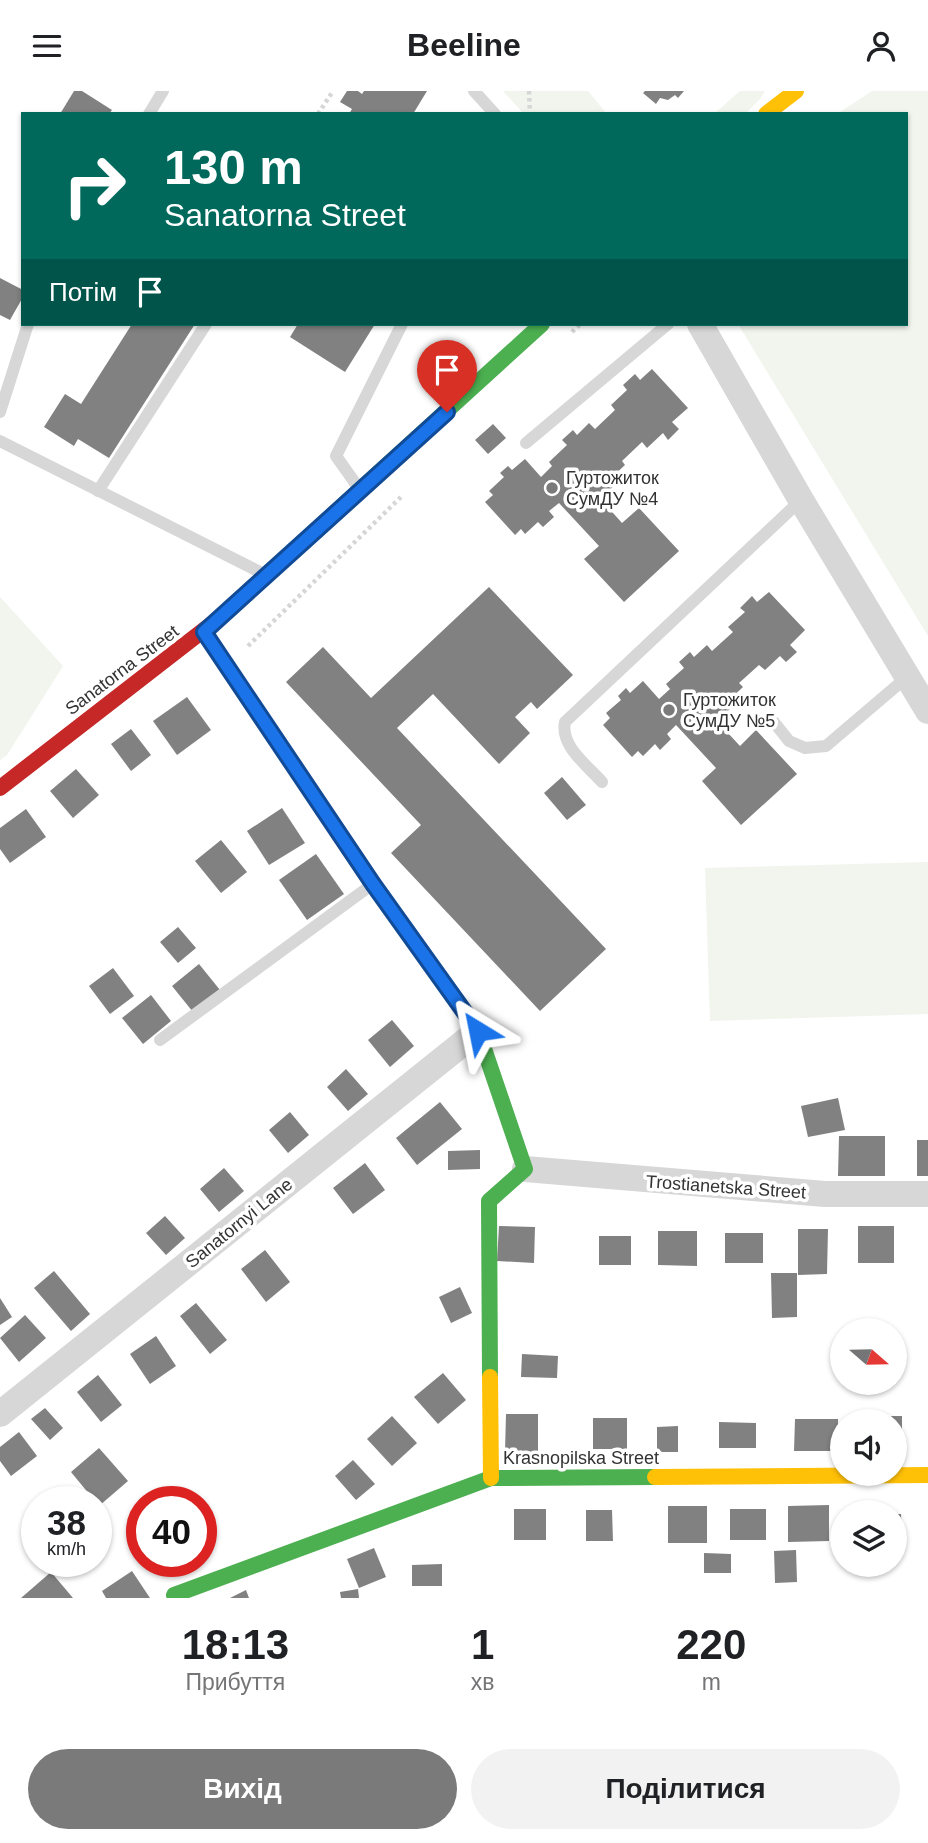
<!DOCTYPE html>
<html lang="uk">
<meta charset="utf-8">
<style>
:root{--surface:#fff;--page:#f2f2f2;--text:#202124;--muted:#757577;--accent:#7a7a7a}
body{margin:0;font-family:Helvetica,sans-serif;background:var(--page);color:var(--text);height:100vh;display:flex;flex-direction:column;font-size:26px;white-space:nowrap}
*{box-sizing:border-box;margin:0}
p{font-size:23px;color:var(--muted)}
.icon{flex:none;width:38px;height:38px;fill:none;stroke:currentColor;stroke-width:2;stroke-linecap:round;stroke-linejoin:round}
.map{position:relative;height:1507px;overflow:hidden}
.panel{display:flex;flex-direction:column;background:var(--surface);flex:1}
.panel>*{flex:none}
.guide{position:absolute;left:21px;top:21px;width:887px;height:214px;border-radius:0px;box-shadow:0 2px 5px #0004;background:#00695c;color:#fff;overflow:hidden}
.needle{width:46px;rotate:110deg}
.fabs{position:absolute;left:830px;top:1227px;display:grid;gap:14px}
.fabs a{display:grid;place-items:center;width:77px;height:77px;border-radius:50%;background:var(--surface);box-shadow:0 2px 5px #0004;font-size:35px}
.speed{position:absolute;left:21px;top:1395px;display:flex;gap:14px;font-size:35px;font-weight:700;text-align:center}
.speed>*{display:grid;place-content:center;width:91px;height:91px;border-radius:50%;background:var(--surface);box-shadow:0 2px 5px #0004;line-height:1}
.speed small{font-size:18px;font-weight:400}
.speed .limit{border:10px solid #d22;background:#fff;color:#111}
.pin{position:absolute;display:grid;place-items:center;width:60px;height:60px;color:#fff;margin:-72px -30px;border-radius:50% 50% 50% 0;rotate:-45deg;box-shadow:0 0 7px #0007}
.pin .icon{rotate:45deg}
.me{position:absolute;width:77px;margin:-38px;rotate:325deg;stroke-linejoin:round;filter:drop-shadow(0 0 5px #0008)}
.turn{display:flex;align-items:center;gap:24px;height:147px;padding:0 28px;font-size:32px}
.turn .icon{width:91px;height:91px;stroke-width:2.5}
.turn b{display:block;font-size:49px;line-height:60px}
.then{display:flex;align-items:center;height:66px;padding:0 28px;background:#0003;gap:14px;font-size:26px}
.eta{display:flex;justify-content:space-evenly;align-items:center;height:119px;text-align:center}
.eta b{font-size:42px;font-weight:700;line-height:49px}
.action{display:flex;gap:14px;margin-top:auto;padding:14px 28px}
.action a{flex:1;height:80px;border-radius:42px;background:var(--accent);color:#fff;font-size:28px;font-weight:700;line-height:80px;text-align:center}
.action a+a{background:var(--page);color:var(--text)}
header{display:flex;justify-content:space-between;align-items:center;height:91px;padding:0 28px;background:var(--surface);font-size:32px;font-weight:700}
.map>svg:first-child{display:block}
</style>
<header><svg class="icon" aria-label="menu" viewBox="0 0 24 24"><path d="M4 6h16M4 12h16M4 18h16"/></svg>Beeline<svg class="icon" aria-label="person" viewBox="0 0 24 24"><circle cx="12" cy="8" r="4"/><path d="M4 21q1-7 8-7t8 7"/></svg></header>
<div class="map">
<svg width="928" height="1507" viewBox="0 0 928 1507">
<rect width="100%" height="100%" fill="#fff"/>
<g fill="#f1f5ed">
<path d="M503 0H588L607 23H524Z"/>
<path d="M740 0H765L760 8 745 23H714Z"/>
<path d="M872 0H928V545L738 233H906V23H837Z"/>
<path d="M0 506 63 575 7 664 0 669Z"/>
<path d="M928 771V923L710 930 705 777Z"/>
</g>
<g fill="#818181">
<path d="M74 0H82L112 19 109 23H60Z"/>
<path d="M347 0H358L362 3 364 0H427L413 23H349L352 18 340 11Z"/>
<path d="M645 0H684L678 7 675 4 668 9 660 7 656 13 643 2Z"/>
<path d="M0 187 23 199V206L10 229 0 224Z"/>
<path d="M132 233H195L109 367 78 348 74 355 44 336 65 303 81 313Z"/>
<path d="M298 233H375L345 281 290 246Z"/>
<path d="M652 278 688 317 672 331 679 338 668 349 663 342 647 357 642 351 622 370 625 374 610 388 615 394 604 404 600 401 597 404 622 432 639 417 679 460 624 511 584 468 599 455 559 412 549 420 554 426 543 436 538 431 525 443 521 438 515 444 485 411 493 404 489 400 504 386 500 382 508 375 512 379 525 368 541 386 552 375 549 371 567 354 562 349 573 339 577 344 589 332 595 338 615 319 611 314 627 299 623 294 635 283 640 289Z"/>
<path d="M493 333 506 347 488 363 475 349Z"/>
<path d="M489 496 573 584 537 618 531 611 515 626 530 642 499 673 433 603 397 637 606 858 540 920 391 762 421 734 286 591 323 556 371 607Z"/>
<path d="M769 501 805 539 790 554 797 561 786 571 780 565 765 579 759 574 739 592 743 596 727 611 732 616 721 627 718 623 714 627 740 655 756 639 797 683 741 734 702 690 716 677 676 634 667 643 671 648 660 659 655 653 643 665 638 660 632 666 603 634 610 627 606 622 621 609 618 605 626 597 630 602 643 590 659 608 670 598 666 593 684 577 679 571 690 561 694 566 707 554 712 560 733 541 728 536 745 521 740 517 752 505 757 511Z"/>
<path d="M187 606 211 639 177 664 153 630Z"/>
<path d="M131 638 151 664 131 680 111 653Z"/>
<path d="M76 678 99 704 73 727 50 700Z"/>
<path d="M562 686 586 714 567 729 544 702Z"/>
<path d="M282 717 305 752 269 774 247 740Z"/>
<path d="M26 718 46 746 10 772 0 758V737Z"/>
<path d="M221 749 247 781 221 802 195 770Z"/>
<path d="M316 763 344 803 307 829 279 789Z"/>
<path d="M178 836 196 857 178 872 160 851Z"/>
<path d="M199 873 220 899 193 921 172 895Z"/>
<path d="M113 877 134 905 110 923 89 895Z"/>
<path d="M151 904 171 930 143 953 122 927Z"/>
<path d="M392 929 414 955 390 976 368 949Z"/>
<path d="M346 978 368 1003 348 1020 327 996Z"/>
<path d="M838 1007 845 1039 808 1046 801 1015Z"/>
<path d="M440 1011 462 1038 417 1074 396 1047Z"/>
<path d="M290 1021 309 1044 288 1062 269 1039Z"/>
<path d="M839 1045H885V1085H838Z"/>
<rect x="917" y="1049" width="11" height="36"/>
<path d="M480 1059V1078L448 1079V1060Z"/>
<path d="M365 1072 385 1099 353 1123 333 1097Z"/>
<path d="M224 1077 244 1100 219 1121 200 1098Z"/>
<path d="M165 1125 185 1147 166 1164 146 1142Z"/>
<path d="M499 1135 535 1136 534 1172 497 1170Z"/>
<rect x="858" y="1135" width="36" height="37"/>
<path d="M798 1138H828L827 1183 798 1184Z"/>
<path d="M658 1140H697V1175L658 1174Z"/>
<rect x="725" y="1142" width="38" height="30"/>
<rect x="599" y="1145" width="32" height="29"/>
<path d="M265 1159 290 1191 266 1211 241 1178Z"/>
<path d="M54 1180 90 1223 71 1240 34 1197Z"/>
<path d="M771 1182H797V1226L772 1227Z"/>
<path d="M460 1196 472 1222 451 1232 439 1206Z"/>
<path d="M0 1207 12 1226 0 1234Z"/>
<path d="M196 1212 227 1249 210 1263 180 1225Z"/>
<path d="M25 1224 46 1247 19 1271 0 1247Z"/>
<path d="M156 1245 176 1275 150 1293 130 1263Z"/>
<path d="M522 1263 558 1265 557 1287 521 1286Z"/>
<path d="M443 1282 466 1309 438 1333 414 1306Z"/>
<path d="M98 1284 122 1314 101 1331 77 1301Z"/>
<path d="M45 1317 63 1337 50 1349 31 1328Z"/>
<path d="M506 1323H538V1361L505 1360Z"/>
<path d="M392 1325 417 1352 392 1375 367 1348Z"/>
<path d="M868 1325H902V1361H894V1330H868Z"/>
<rect x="593" y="1327" width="34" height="31"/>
<path d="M795 1328H838V1360H794Z"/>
<path d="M719 1331 756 1332V1357H719Z"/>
<path d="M678 1335V1361H657V1336Z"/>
<path d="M19 1341 37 1365 11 1385 0 1370V1356Z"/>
<path d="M99 1357 128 1390 99 1415 71 1381Z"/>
<path d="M353 1369 375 1393 356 1409 335 1385Z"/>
<path d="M829 1414V1450L788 1451V1415Z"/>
<rect x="668" y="1415" width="39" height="37"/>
<rect x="514" y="1418" width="32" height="31"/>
<rect x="730" y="1418" width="36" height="31"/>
<path d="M586 1419H612L613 1450H586Z"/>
<path d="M894 1423H901L902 1450H894Z"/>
<path d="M374 1457 386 1486 359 1497 347 1468Z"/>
<path d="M796 1459 797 1491 775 1492 774 1460Z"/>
<path d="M704 1462 731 1463V1482H704Z"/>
<path d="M442 1473V1495H412V1474Z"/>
<path d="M848 1474H879V1478L848 1480Z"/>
<path d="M132 1480 150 1507H106L102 1500Z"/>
<path d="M51 1481 73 1507H21Z"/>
<path d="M358 1498 359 1507H341L340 1501Z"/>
<path d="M246 1499 249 1507H230Z"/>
</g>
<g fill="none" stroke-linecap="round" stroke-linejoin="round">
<g stroke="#d6d6d6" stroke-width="4.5" stroke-dasharray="3.5 3.5" stroke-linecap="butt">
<path d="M529 0 530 23"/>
<path d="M318 23 333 0"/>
<path d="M572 241 580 233"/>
<path d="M248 555 402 405"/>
</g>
<g stroke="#d7d7d7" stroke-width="12">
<path d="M474 0 495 23"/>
<path d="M149 23 163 0"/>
<path d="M0 321 28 233"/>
<path d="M0 350 264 483"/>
<path d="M526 352 668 233"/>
<path d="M358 396 336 365 402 233"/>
<path d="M98 400 206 233"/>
<path d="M773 630 789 650 805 657 826 655 907 586"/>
<path d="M602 691C587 674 560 655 565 631L801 409"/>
<path d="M160 949 370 795"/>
</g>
<g stroke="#d7d7d7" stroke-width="26">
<path d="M700 233 801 409 928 620"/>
<path d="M525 1078 825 1103H928"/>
<path d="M0 1323 478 940"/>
</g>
<g stroke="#4caf50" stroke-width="16">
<path d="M218 528 542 233"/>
<path d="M433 877 478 940 525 1078 489 1110 490 1286"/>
<path d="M176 1507 174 1504 491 1387 655 1386"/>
</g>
<g stroke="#ffc107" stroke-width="16">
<path d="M766 23 796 0"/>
<path d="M204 541 373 793 433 877"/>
<path d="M490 1286 491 1387"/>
<path d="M655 1386 928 1384"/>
</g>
<path stroke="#c62828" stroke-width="16" d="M0 697 218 528"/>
</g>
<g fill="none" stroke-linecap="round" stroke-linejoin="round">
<g stroke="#114b97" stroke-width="18">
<path id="route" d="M447 321 204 541 373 793 478 940"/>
</g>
<use href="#route" stroke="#1a73e8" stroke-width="12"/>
</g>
<g fill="#7a7a7a" stroke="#fff" stroke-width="2.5">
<circle cx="552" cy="397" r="7"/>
<circle cx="669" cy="619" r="7"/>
</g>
<g text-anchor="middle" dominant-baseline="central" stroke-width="7" stroke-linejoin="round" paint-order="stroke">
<g font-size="18" fill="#333" stroke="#fff" text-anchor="start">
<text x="566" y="387">Гуртожиток<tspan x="566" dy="21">СумДУ №4</tspan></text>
<text x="683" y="609">Гуртожиток<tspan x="683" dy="21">СумДУ №5</tspan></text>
</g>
<g font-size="18" fill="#333" stroke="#fff">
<text transform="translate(122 579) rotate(-37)">Sanatorna Street</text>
<text transform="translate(726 1096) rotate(4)">Trostianetska Street</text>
<text transform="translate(239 1132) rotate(-39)">Sanatornyi Lane</text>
<text x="581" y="1367">Krasnopilska Street</text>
</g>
</g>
</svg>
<div class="fabs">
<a><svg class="needle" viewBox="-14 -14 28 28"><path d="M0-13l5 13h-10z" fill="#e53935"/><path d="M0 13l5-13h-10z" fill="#757577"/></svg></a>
<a><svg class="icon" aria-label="sound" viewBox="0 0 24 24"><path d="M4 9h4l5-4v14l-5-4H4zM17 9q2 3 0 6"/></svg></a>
<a><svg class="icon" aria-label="layers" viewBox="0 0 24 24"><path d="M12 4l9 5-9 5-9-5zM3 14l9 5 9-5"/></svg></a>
</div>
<div class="speed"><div>38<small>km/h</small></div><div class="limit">40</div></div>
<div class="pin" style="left:447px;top:321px;background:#d93025"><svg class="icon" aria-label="arrive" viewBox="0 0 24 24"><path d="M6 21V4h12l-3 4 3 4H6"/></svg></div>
<svg class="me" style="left:478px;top:940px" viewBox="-20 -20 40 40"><path d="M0-17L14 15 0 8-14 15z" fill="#1a73e8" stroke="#fff" stroke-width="4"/></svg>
<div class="guide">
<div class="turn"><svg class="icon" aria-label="right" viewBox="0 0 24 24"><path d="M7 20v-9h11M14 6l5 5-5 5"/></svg><div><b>130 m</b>Sanatorna Street</div></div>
<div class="then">Потім<svg class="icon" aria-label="arrive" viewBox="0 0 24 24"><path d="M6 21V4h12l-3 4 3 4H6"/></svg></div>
</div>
</div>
<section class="panel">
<div class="eta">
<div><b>18:13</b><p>Прибуття</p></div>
<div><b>1</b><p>хв</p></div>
<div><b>220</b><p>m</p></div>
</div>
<div class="action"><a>Вихід</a><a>Поділитися</a></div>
</section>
